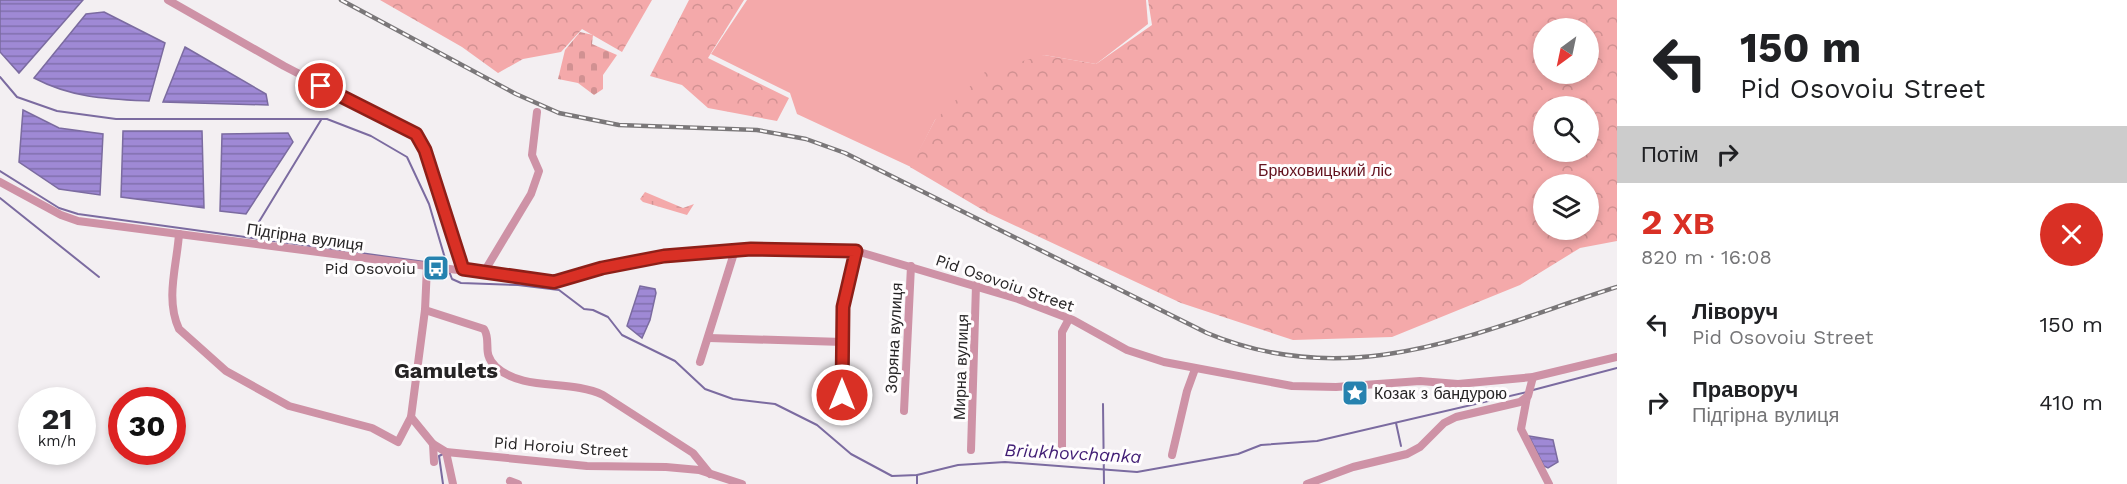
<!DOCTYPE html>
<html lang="uk">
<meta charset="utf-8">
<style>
:root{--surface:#fff;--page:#f6f6f6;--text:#202124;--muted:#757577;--accent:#d93025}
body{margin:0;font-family:"Work Sans",sans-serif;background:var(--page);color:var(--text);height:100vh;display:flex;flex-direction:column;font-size:22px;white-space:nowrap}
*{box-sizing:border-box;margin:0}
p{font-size:20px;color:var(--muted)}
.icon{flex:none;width:33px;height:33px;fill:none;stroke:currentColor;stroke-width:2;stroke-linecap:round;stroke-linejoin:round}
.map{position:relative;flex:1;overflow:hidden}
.side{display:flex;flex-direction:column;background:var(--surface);width:510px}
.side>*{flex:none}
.banner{background:#fff;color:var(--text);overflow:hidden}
.needle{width:39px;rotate:213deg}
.buttons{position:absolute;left:1533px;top:18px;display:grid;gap:12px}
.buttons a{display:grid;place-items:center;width:66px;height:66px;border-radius:50%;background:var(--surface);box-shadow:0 3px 9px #0003;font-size:30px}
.speed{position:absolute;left:18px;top:387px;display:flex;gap:12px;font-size:30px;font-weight:700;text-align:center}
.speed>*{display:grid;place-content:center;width:78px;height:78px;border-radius:50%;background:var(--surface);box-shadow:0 3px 9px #0003;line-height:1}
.speed small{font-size:15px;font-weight:400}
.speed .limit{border:9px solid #d22;background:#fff;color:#111}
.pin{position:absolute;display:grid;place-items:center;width:51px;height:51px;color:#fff;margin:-26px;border:3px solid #fff;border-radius:50%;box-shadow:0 2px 6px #0007}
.me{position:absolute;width:66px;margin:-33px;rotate:0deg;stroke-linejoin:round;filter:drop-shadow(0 0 4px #0008)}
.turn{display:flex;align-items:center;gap:21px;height:126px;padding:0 24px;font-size:27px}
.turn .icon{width:78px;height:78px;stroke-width:2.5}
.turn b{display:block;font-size:42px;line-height:51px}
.then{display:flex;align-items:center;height:57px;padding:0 24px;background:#0003;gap:12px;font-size:22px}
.round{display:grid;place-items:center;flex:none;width:63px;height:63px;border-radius:32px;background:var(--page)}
.summary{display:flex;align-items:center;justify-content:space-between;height:102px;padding:0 24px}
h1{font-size:36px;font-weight:700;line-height:45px;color:var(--accent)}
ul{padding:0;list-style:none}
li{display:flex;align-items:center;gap:18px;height:78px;padding:0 24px}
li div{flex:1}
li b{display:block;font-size:22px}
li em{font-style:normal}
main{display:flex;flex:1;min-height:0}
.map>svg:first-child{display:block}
</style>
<main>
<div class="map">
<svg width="1617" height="484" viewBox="0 0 1617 484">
<defs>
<pattern id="forest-crowns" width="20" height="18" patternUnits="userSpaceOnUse" patternTransform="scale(1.5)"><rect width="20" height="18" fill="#f4a9aa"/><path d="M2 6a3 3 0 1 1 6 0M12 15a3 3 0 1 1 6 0" fill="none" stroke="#d19192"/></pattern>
<pattern id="wetland-marsh" width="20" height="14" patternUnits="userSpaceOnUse" patternTransform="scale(1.5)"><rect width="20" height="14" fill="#f4a9aa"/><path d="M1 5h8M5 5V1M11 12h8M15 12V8" fill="none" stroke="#d19192"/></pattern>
<pattern id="cemetery-stones" width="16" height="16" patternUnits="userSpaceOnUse" patternTransform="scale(1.5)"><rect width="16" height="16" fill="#f4a9aa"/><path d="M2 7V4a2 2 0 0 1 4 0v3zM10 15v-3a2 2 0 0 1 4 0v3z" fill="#d19192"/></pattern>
<pattern id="water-rules" width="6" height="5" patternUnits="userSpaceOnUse" patternTransform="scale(1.5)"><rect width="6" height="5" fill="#9f89d5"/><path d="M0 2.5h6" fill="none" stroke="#8170ad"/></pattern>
</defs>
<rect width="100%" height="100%" fill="#f3eff2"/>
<path fill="#f4a9aa" d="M747 0H1146L1148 24 1096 64 1044 55 935 120 911 167 797 114 790 93 711 54Z"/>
<g fill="url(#forest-crowns)" fill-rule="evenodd">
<path d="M380 0H652L622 52 582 29 561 52 523 59 498 73 462 47Z"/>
<path d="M689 0H744L708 58 789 98 777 121 708 108 682 85 650 76Z"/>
<path d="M1148 0H1617V241L1580 248 1520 285 1392 337 1293 340 1181 303 988 213 910 167 935 120 985 72 1044 55 1096 64 1152 25ZM1544 28H1588V74H1544ZM1544 106H1588V152H1544ZM1588 184V230H1544V184Z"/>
</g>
<path fill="url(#wetland-marsh)" d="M645 192 683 208 694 204 687 215 643 202 640 199Z"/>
<path fill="url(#cemetery-stones)" d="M580 32 593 35 592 44 617 55 603 75V89L594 95 578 83 558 79 565 50Z"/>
<g fill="url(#water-rules)" stroke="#7b6ba0" stroke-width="1.5">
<path d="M0 0H83L19 73 0 52Z"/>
<path d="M104 12 165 43 149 101C107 99 72 98 34 78L86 14Z"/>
<path d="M185 47 266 94 268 105 163 102Z"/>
<path d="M23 110 59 128 103 134 100 195 59 189 19 162Z"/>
<path d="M123 131H202L204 208 121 197Z"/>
<path d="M288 133 293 142 246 214 220 211 222 134Z"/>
<path d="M640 286 655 289 656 293 650 320 642 338 627 326Z"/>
<path d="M1529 436 1553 440 1558 462 1548 468 1544 466Z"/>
</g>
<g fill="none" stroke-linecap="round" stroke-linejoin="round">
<g stroke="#7b6ba0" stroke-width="2">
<path d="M0 77 17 97 57 111 116 119H327L371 136 407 157 429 204 447 265"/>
<path d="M0 171 59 208 78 214 447 265"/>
<path d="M0 198 99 277"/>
<path d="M257 225 321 120"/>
<path d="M449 271 452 279 461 283 518 285 559 290 584 309 593 310 608 317 622 335 675 361 705 389 733 399 775 404 817 425 851 454 892 476 917 475 958 465 1005 462 1137 472 1238 454 1261 445 1317 441 1527 392"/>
<path d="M1533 390 1617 368"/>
<path d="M1103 404 1104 484"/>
<path d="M1396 423 1401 446"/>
<path d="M443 454 439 456 443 484"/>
<path d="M917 484V475"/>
</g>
<g stroke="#ce92a6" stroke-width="8">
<path d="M168 0 284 66 415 134 425 150 463 269"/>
<path d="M0 182 61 215 78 221 535 280 563 281 602 268 664 256 751 249 856 251 1018 299 1073 320 1127 350 1164 362 1292 386 1336 387 1420 381 1458 384 1533 377 1617 357"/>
<path d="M179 234C177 265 165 299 179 329L226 371 289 406 372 428 398 442 411 417"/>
<path d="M427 267 425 310 411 417 433 444 434 462"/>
<path d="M484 272 531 194 539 171 532 155 537 112"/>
<path d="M425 310 484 329C492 342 481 353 496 367 524 392 570 379 603 395L693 453 710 474"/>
<path d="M709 338 843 342"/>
<path d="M700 362 735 250"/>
<path d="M842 395 843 307 856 251"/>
<path d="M1527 397 1521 429 1549 484"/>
<path d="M904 411 911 266"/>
<path d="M433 444 446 452 587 466 666 467 699 470 742 484"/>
<path d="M971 450 976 285"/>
<path d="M446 452 453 484"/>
<path d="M1062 453V332L1069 319"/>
<path d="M1172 455 1187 391 1195 369"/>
<path d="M510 481 518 484"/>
<path d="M1307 484 1353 467 1407 454 1420 447 1444 423 1456 417 1520 402 1528 396 1533 377"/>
</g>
<g stroke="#7a7779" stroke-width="4.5">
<path id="rail" d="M341 0 516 94 559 113 619 125 757 130 806 139 845 153 1207 333C1353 394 1478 331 1617 287"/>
</g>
<use href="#rail" stroke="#fffdfe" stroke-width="2" stroke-dasharray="7" stroke-linecap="butt"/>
</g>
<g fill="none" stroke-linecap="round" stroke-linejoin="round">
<g stroke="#8d1f18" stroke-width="15">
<path id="route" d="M321 86 416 134 425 150 463 269 554 282 602 268 664 256 751 249 856 251 843 307 842 395"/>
</g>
<use href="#route" stroke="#d93025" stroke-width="10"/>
</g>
<defs>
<g id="bus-square" transform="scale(1.35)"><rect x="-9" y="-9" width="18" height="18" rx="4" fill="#2682af" stroke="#fffdfe"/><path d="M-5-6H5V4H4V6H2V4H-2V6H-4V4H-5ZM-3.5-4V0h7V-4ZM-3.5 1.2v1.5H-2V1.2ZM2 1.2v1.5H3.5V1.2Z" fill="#fff"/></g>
<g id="sight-square" transform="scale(1.35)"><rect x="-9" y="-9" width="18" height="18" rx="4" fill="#2682af" stroke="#fffdfe"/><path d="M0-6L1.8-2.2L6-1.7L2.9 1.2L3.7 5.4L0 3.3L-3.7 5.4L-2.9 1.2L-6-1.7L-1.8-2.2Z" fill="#fff"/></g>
</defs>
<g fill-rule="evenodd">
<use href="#bus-square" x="436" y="268"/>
<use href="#sight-square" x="1355" y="393"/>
</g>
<g text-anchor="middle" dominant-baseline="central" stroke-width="6" stroke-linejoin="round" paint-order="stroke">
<g font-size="16" fill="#63121e" stroke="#fffdfe">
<text x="1325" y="170">Брюховицький ліс</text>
</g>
<g font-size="16" fill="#262425" stroke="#fffdfe">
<text transform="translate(305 237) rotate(8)">Підгірна вулиця</text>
<text transform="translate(1005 283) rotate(19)">Pid Osovoiu Street</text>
<text transform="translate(894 338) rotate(-87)">Зоряна вулиця</text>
<text transform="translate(961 367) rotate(-88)">Мирна вулиця</text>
<text transform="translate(561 447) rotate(4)">Pid Horoiu Street</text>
</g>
<g font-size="16" fill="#262425" stroke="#fffdfe" text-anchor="end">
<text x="416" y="268">Pid Osovoiu</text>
<text x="1374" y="393" text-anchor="start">Козак з бандурою</text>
</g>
<g font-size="18" font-style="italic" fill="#401c74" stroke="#fffdfe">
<text transform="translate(1073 453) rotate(3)">Briukhovchanka</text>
</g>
<g font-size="22" font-weight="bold" fill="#262425" stroke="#fffdfe">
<text x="446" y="370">Gamulets</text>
</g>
</g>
</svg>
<div class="buttons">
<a><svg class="needle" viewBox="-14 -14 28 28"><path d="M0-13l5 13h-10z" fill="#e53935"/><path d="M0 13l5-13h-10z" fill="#757577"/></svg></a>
<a><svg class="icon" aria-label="search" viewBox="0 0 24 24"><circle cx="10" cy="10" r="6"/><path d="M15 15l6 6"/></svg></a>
<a><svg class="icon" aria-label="layers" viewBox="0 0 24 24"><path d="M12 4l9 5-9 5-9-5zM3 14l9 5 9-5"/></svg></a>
</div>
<div class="speed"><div>21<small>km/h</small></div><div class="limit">30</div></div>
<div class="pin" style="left:321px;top:86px;background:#d93025"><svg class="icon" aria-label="arrive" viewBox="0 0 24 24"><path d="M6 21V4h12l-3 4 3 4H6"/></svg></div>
<svg class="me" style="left:842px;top:395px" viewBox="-20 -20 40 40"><circle r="17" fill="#d93025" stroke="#fff" stroke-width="3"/><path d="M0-11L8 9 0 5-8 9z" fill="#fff"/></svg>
</div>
<section class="side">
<div class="banner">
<div class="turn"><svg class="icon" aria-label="left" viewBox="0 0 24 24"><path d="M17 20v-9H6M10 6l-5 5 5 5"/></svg><div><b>150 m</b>Pid Osovoiu Street</div></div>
<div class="then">Потім<svg class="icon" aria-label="right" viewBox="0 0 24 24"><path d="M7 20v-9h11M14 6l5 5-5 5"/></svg></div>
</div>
<div class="summary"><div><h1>2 хв</h1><p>820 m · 16:08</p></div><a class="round" style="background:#d93025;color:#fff"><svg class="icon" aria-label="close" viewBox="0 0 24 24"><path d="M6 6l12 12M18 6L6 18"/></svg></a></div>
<ul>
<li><svg class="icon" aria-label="left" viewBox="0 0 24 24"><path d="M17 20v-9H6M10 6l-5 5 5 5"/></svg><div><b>Ліворуч</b><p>Pid Osovoiu Street</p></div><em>150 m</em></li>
<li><svg class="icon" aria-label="right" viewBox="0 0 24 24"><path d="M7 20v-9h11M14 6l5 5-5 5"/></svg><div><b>Праворуч</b><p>Підгірна вулиця</p></div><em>410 m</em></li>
</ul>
</section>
</main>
